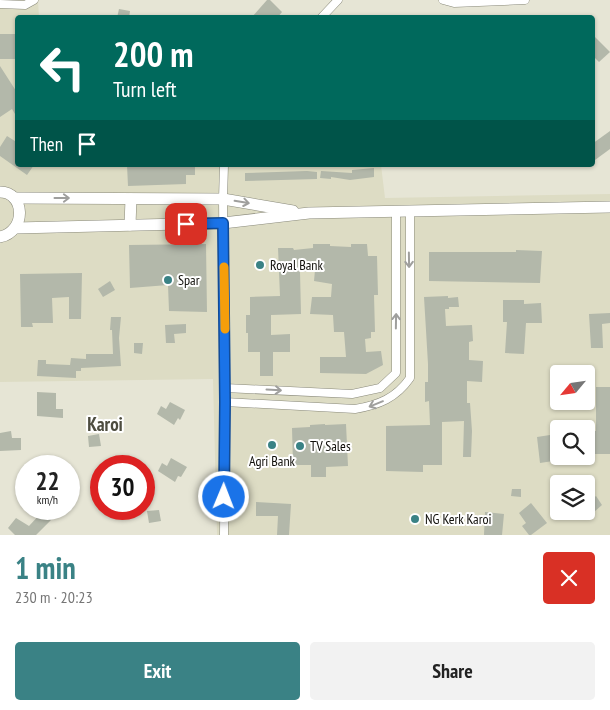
<!DOCTYPE html>
<meta charset="utf-8">
<style>
:root{--surface:#fff;--page:#f2f2f2;--text:#222;--muted:#767676;--accent:#3a8285}
body{margin:0;font-family:"PT Sans Narrow",sans-serif;background:var(--page);color:var(--text);height:100vh;display:flex;flex-direction:column;font-size:19px;white-space:nowrap}
*{box-sizing:border-box;margin:0}
p{font-size:16px;color:var(--muted)}
.icon{flex:none;width:28px;height:28px;fill:none;stroke:currentColor;stroke-width:2;stroke-linecap:round;stroke-linejoin:round}
.map{position:relative;height:535px;overflow:hidden}
.panel{display:flex;flex-direction:column;background:var(--surface);flex:1}
.panel>*{flex:none}
.top-card{position:absolute;left:15px;top:15px;width:580px;height:152px;border-radius:5px;box-shadow:0 1px 4px #0004;background:#00695c;color:#fff;overflow:hidden}
.needle{width:32px;rotate:241deg}
.fabs{position:absolute;left:550px;top:365px;display:grid;gap:10px}
.fabs a{display:grid;place-items:center;width:45px;height:45px;border-radius:5px;background:var(--surface);box-shadow:0 1px 4px #0004;font-size:25px}
.speed{position:absolute;left:15px;top:455px;display:flex;gap:10px;font-size:25px;font-weight:700;text-align:center}
.speed>*{display:grid;place-content:center;width:65px;height:65px;border-radius:50%;background:var(--surface);box-shadow:0 1px 4px #0004;line-height:1}
.speed small{font-size:12px;font-weight:400}
.speed .limit{border:8px solid #d22;background:#fff;color:#111}
.pin{position:absolute;display:grid;place-items:center;width:42px;height:42px;color:#fff;margin:-21px;border-radius:10px;box-shadow:0 2px 8px #0006}
.me{position:absolute;width:55px;margin:-28px;rotate:1deg;stroke-linejoin:round;filter:drop-shadow(0 0 4px #0008)}
.turn{display:flex;align-items:center;gap:18px;height:105px;padding:0 15px;font-size:22px}
.turn .icon{width:65px;height:65px;stroke-width:2.5}
.turn b{display:block;font-size:35px;line-height:42px}
.then{display:flex;align-items:center;height:48px;padding:0 15px;background:#0003;gap:10px;font-size:19px}
.round{display:grid;place-items:center;flex:none;width:52px;height:52px;border-radius:5px;background:var(--page)}
.headline{display:flex;align-items:center;justify-content:space-between;height:85px;padding:0 15px}
h1{font-size:30px;font-weight:700;line-height:38px;color:var(--accent)}
.action{display:flex;gap:10px;margin-top:auto;padding:10px 15px}
.action a{flex:1;height:58px;border-radius:5px;background:var(--accent);color:#fff;font-size:20px;font-weight:700;line-height:58px;text-align:center}
.action a+a{background:var(--page);color:var(--text)}
.map>svg:first-child{display:block}
</style>
<div class="map">
<svg width="610" height="535" viewBox="0 0 610 535">
<rect width="100%" height="100%" fill="#e6e5d5"/>
<path fill="#dddcc4" fill-rule="evenodd" d="M0 0H38L39 17 18 18V165H381L385 198 610 194V535H217L213 379 0 382ZM559 374H586V401H559ZM559 429H586V456H559ZM559 484H586V511H559Z"/>
<g fill="#b3b8aa">
<path d="M267 0H270L282 12 277 18H251Z"/>
<path d="M119 9 130 11 129 18H117Z"/>
<rect x="0" y="34" width="18" height="25"/>
<path d="M592 34 610 52 599 62 592 55Z"/>
<path d="M0 66 18 94V119L12 109 0 117Z"/>
<path d="M610 131V149L595 160 592 156V144Z"/>
<path d="M7 136 18 143V165H34L27 175 0 156V147Z"/>
<path d="M127 165H195V175H186V184L128 186Z"/>
<path d="M374 168V177L350 180 331 177V179L320 178 321 171 352 173V170Z"/>
<path d="M307 171 317 172V179L245 181V173Z"/>
<path d="M206 244 207 312 169 311 168 285 130 288 129 245Z"/>
<path d="M313 244H330V246L351 247V244H367L368 256H377L378 295H374L375 332H371V338L365 339 366 352 381 351 383 365 366 374 320 373V357H346L344 332H334L333 315 310 314 312 297H331L332 284 314 281 315 270 300 272 301 314 271 315V335L290 334V352H273V376H260V352H248V333H246V315H250V297L280 296 278 248H293L294 250 313 248Z"/>
<path d="M516 250 542 251 540 283 429 281V252H516Z"/>
<path d="M82 273 81 319H69V297L52 298 53 323H32L33 327H21L20 274Z"/>
<path d="M110 281 115 290 103 297 98 289Z"/>
<path d="M448 296V298L458 297 459 307H449V309H445L446 326 472 325 473 341 469 342V360L483 361 482 382 467 381V403H470L472 431 471 457H463L464 421 442 422V465H423V472L386 471V426L430 425 429 401 425 402V382H428V364L424 297Z"/>
<path d="M503 300H524V304L541 303 542 323H526L524 354 505 353 507 322H503Z"/>
<path d="M610 313V323L602 324 603 348H591L589 314Z"/>
<path d="M111 317H121L119 338 121 366 81 368V371H76V378L37 376 38 360H46V364L70 365 71 358 86 359V354H113L112 330H110Z"/>
<path d="M186 324V333L174 334 175 343H166L165 325Z"/>
<path d="M134 343H143L142 354 134 353Z"/>
<path d="M596 387H610V454H586V431H596Z"/>
<path d="M37 392 56 393V409H63V418L37 416Z"/>
<path d="M170 402 185 410 180 420 178 418 174 425 157 414 161 406 166 409Z"/>
<path d="M325 424V425L346 424 348 466 326 467V477H311V465H293L292 428 310 427V425Z"/>
<path d="M11 431 12 438H21V450L0 451V433Z"/>
<path d="M99 434 101 446 89 447 88 436Z"/>
<path d="M550 435 553 461 540 463 537 437Z"/>
<path d="M565 456H592V463L565 465Z"/>
<path d="M171 458 187 467 181 477 178 476 175 482 158 471 162 463 167 466Z"/>
<path d="M512 489H521V497L511 496Z"/>
<path d="M596 496 602 505 594 512 587 503Z"/>
<path d="M256 502 291 504 289 535H277L278 516H256Z"/>
<path d="M531 503 547 523 531 535H529L522 526 526 523 519 513Z"/>
<path d="M159 510 161 521 149 523 147 511Z"/>
<path d="M42 512 51 520 36 535H15L8 528 16 518 29 526Z"/>
<path d="M485 512 504 514 502 535H484Z"/>
</g>
<g fill="none" stroke-linecap="round" stroke-linejoin="round">
<g stroke="#89897a" stroke-width="9">
<g id="street">
<path d="M443 0 454 3 525 0"/>
<path d="M0 4 25 5 34 0"/>
<path d="M321 18 338 0"/>
<path d="M225 388 352 394 380 388 396 373V211"/>
<path d="M225 402 355 409C379 405 396 398 410 378V211"/>
<path d="M224 535 225 402 223 199 224 165"/>
</g>
</g>
<g stroke="#89897a" stroke-width="12">
<g id="secondary">
<path d="M0 192C25 192 27 231 0 237"/>
<path d="M14 198 223 199 293 211"/>
<path d="M130 225 131 199"/>
<path d="M16 228 223 223 309 213 610 207"/>
</g>
</g>
<use href="#street" stroke="#fff" stroke-width="8"/>
<use href="#secondary" stroke="#fff" stroke-width="11"/>
</g>
<defs><path id="oneway-shaft" d="M-6 0H5M1.5-3L5.5 0L1.5 3" fill="none" stroke-width="1.6" stroke-linecap="round" stroke-linejoin="round" transform="scale(1.25)"/></defs>
<g stroke="#9f9f9d">
<use href="#oneway-shaft" transform="translate(62 198)"/>
<use href="#oneway-shaft" transform="translate(242 202) rotate(9)"/>
<use href="#oneway-shaft" transform="translate(409 260) rotate(89)"/>
<use href="#oneway-shaft" transform="translate(396 321) rotate(-89)"/>
<use href="#oneway-shaft" transform="translate(274 390) rotate(3)"/>
<use href="#oneway-shaft" transform="translate(376 404) rotate(158)"/>
</g>
<g fill="none" stroke-linecap="round" stroke-linejoin="round">
<g stroke="#114b97" stroke-width="12">
<path id="route" d="M186 224 223 223 225 402 224 497"/>
</g>
<use href="#route" stroke="#1a73e8" stroke-width="9"/>
<path stroke="#f59e0b" stroke-width="9" d="M224 267 225 329"/>
</g>
<g fill="#3a8285" stroke="#fff" stroke-width="2">
<circle cx="260" cy="265" r="5"/>
<circle cx="168" cy="280" r="5"/>
<circle cx="272" cy="445" r="5"/>
<circle cx="300" cy="446" r="5"/>
<circle cx="415" cy="519" r="5"/>
</g>
<g text-anchor="middle" dominant-baseline="central" stroke-width="4" stroke-linejoin="round" paint-order="stroke">
<g font-size="14" fill="#100f0a" stroke="#fff" text-anchor="start">
<text x="270" y="265">Royal Bank</text>
<text x="178" y="280">Spar</text>
<text x="310" y="446">TV Sales</text>
<text x="272" y="461" text-anchor="middle">Agri Bank</text>
<text x="425" y="519">NG Kerk Karoi</text>
</g>
<g font-size="19" font-weight="bold" fill="#4d4c3f" stroke="#fff">
<text x="105" y="424">Karoi</text>
</g>
</g>
</svg>
<div class="fabs">
<a><svg class="needle" viewBox="-14 -14 28 28"><path d="M0-13l5 13h-10z" fill="#e53935"/><path d="M0 13l5-13h-10z" fill="#767676"/></svg></a>
<a><svg class="icon" aria-label="search" viewBox="0 0 24 24"><circle cx="10" cy="10" r="6"/><path d="M15 15l6 6"/></svg></a>
<a><svg class="icon" aria-label="layers" viewBox="0 0 24 24"><path d="M12 4l9 5-9 5-9-5zM3 14l9 5 9-5"/></svg></a>
</div>
<div class="speed"><div>22<small>km/h</small></div><div class="limit">30</div></div>
<div class="pin" style="left:186px;top:224px;background:#d93025"><svg class="icon" aria-label="arrive" viewBox="0 0 24 24"><path d="M6 21V4h12l-3 4 3 4H6"/></svg></div>
<svg class="me" style="left:224px;top:497px" viewBox="-20 -20 40 40"><circle r="17" fill="#1a73e8" stroke="#fff" stroke-width="3"/><path d="M0-11L8 9 0 5-8 9z" fill="#fff"/></svg>
<div class="top-card">
<div class="turn"><svg class="icon" aria-label="left" viewBox="0 0 24 24"><path d="M17 20v-9H6M10 6l-5 5 5 5"/></svg><div><b>200 m</b>Turn left</div></div>
<div class="then">Then<svg class="icon" aria-label="arrive" viewBox="0 0 24 24"><path d="M6 21V4h12l-3 4 3 4H6"/></svg></div>
</div>
</div>
<section class="panel">
<div class="headline"><div><h1>1 min</h1><p>230 m · 20:23</p></div><a class="round" style="background:#d93025;color:#fff"><svg class="icon" aria-label="close" viewBox="0 0 24 24"><path d="M6 6l12 12M18 6L6 18"/></svg></a></div>
<div class="action"><a>Exit</a><a>Share</a></div>
</section>
